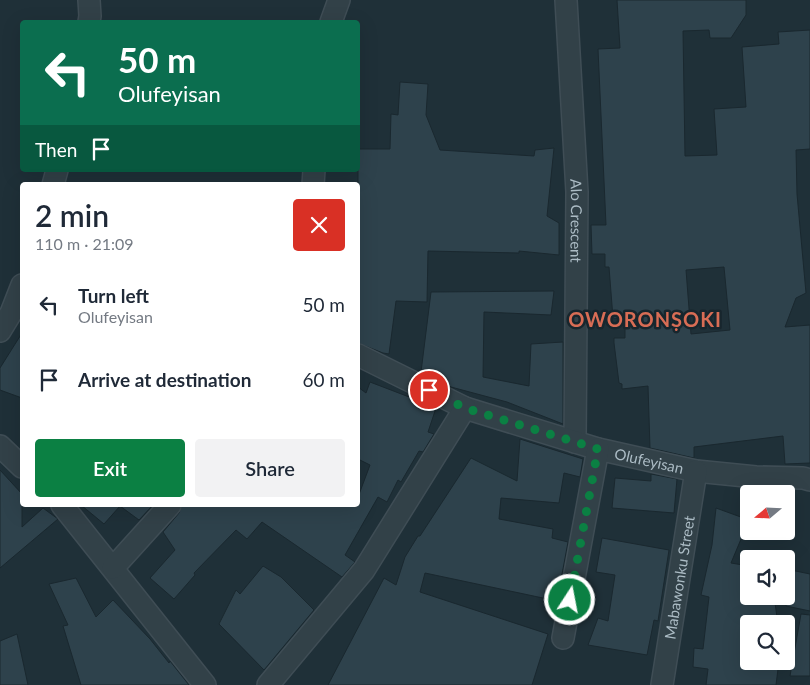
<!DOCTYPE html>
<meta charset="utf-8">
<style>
:root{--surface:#fff;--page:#f2f2f3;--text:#1f2937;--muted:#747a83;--accent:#0b8043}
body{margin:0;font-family:Lato,sans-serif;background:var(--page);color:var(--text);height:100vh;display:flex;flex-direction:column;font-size:19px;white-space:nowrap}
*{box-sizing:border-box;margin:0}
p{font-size:16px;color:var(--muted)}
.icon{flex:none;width:28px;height:28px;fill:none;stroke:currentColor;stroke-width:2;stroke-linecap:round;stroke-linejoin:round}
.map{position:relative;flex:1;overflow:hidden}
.panel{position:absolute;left:20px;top:182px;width:340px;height:325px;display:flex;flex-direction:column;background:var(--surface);border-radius:5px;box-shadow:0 5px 20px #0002}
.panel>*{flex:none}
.banner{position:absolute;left:20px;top:20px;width:340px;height:152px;border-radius:5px;box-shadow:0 5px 20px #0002;background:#0b6e4f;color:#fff;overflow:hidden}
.needle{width:32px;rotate:251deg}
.buttons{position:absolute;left:740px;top:485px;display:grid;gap:10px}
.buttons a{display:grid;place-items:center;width:55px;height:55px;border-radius:5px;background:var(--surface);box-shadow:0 5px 20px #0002;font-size:25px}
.pin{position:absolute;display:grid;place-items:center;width:42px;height:42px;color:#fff;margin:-21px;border:2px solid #fff;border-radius:50%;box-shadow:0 1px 5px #0007}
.me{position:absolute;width:55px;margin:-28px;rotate:11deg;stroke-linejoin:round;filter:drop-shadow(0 0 4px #0008)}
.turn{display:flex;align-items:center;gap:18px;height:105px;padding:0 15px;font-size:22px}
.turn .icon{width:65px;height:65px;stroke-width:2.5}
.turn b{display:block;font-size:35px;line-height:42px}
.then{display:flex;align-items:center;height:48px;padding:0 15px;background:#0003;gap:10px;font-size:19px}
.round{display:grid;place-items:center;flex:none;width:52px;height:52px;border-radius:5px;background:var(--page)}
.head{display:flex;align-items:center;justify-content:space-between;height:85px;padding:0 15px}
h1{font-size:30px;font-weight:600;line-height:38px}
.primary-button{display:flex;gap:10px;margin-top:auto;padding:10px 15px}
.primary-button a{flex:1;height:58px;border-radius:5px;background:var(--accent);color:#fff;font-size:20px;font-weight:600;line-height:58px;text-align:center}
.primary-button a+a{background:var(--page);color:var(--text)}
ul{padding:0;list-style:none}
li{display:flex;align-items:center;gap:15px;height:75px;padding:0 15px}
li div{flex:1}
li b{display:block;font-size:19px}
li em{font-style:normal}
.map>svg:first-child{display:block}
</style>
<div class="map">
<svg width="810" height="685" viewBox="0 0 810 685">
<rect width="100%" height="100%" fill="#1f3038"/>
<g fill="#2e424c" stroke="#1a282f" fill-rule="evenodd">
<path d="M617 0H746V15L731 38H710L709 30 683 31 685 156 717 155 714 109 746 107 742 47 779 44 778 32 810 30V149L796 150 797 194 806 293 796 298 785 327 810 325V463L785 464 783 436 694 447V458L650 448 648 386 622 389V384L619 383 614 343V338H625V319L613 318 609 267H605V254H592L591 225H606L598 49 620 48ZM724 267 730 330 691 334 686 270Z"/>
<path d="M400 82 428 84 426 115 440 150 534 156 535 150 554 148 547 216 559 223V255L519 251V253L428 251 427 302 396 301 389 354 383 353 358 343V149H390L391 114 398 115Z"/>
<path d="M554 291 551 315 484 312 483 377 529 386 531 344 563 342V424L507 402 451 387 421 372 431 292Z"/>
<path d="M22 333V398L0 390V368Z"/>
<path d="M370 382 417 400 418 398 436 408 428 432 434 434 423 452 419 451 401 482 398 480 387 502 378 497 345 555 355 562 342 577 262 522 247 539 236 530 194 573 195 575 174 599 150 578 175 550 163 532 179 513 182 505H358V497L370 465 358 459V387L366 393Z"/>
<path d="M520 439 583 459 580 477 564 473 559 503 501 498 499 519 553 529 552 538 568 542 557 601 425 573 420 592 548 634 532 685H328L384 578 396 585 405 557 418 536H420L471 458 517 481Z"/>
<path d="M0 470 22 494V527L43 508 58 519 0 568Z"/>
<path d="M651 474 677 479 674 513 612 508 615 478 651 481Z"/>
<path d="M81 505H153L139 520 120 506 104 524Z"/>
<path d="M716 508 749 520 731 563 749 566V596H774L778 624H749V661H779L776 685H706L708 669 693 667 694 648 703 649 709 597 701 595 712 545Z"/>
<path d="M602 538 669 550 658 621 654 620 647 655 588 645 598 618 608 621 615 575 596 572Z"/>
<path d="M263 566 281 577 314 610 264 670 219 624 236 590 240 594Z"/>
<path d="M786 569 810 574V611L786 606Z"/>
<path d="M76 578 96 617 113 600 150 639 169 663 170 661 189 685H81L63 626 68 625 49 584Z"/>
<path d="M801 614 810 615V676H790Z"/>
<path d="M17 634 28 685H0V641Z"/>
</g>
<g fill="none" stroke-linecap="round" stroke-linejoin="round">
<g stroke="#3f4d55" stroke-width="24">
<g id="minor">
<path d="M89 0 90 16 89 22"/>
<path id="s1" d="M566 0 577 192 575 442"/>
<path d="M331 22 339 0"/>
<path d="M53 185 57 170"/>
<path d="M313 185 314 170"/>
<path d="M0 331 11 313 22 285"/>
<path id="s2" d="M358 355 465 408 598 449 696 471 756 477 803 478 810 480"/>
<path d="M0 446 22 467"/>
<path d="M62 505 205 685"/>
<path d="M113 568 170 505"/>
<path d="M563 638 598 449"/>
<path d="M268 685 364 570 465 408"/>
<path id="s3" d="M662 685 696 471"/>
</g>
</g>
<use href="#minor" stroke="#324148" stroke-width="21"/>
</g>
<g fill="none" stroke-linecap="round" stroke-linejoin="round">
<path stroke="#0b8043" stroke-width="9" stroke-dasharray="0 16.2" d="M429 390 465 408 598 449 570 600"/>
</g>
<g text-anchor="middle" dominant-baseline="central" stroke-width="5" stroke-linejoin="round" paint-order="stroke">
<g font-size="15" fill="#acbcc5" stroke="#18262d">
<text stroke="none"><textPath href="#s1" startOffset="221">Alo Crescent</textPath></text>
<text stroke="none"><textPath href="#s2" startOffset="311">Olufeyisan</textPath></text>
<text stroke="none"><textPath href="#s3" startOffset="109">Mabawonku Street</textPath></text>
</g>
<g font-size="20" font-weight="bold" letter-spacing="1" fill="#d86d55" stroke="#18262d">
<text x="645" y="319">OWORONṢOKI</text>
</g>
</g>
</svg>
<div class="buttons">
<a><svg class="needle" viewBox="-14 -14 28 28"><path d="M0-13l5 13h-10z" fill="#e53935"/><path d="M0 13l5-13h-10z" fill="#747a83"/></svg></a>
<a><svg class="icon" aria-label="sound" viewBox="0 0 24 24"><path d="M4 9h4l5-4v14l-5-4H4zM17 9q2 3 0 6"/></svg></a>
<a><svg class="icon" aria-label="search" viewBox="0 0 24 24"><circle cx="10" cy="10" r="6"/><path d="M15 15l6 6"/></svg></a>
</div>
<div class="pin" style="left:429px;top:390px;background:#d93025"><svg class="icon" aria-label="arrive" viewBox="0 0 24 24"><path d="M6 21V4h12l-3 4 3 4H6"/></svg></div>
<svg class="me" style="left:570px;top:600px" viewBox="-20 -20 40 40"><circle r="17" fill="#0b8043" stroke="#fff" stroke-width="3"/><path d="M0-11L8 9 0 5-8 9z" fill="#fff"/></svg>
<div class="banner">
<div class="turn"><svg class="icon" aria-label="left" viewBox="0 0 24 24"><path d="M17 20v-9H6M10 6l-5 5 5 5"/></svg><div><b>50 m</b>Olufeyisan</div></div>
<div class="then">Then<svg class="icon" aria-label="arrive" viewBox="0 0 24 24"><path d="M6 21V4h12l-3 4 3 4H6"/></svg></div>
</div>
<section class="panel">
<div class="head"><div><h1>2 min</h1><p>110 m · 21:09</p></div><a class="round" style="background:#d93025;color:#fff"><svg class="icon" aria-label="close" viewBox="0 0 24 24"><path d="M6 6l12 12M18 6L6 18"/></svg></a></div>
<ul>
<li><svg class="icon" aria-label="left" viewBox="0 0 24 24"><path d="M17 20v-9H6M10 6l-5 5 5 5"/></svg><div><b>Turn left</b><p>Olufeyisan</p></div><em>50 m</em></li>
<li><svg class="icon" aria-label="arrive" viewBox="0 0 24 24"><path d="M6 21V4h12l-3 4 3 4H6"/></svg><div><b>Arrive at destination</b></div><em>60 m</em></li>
</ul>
<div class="primary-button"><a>Exit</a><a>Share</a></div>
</section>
</div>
